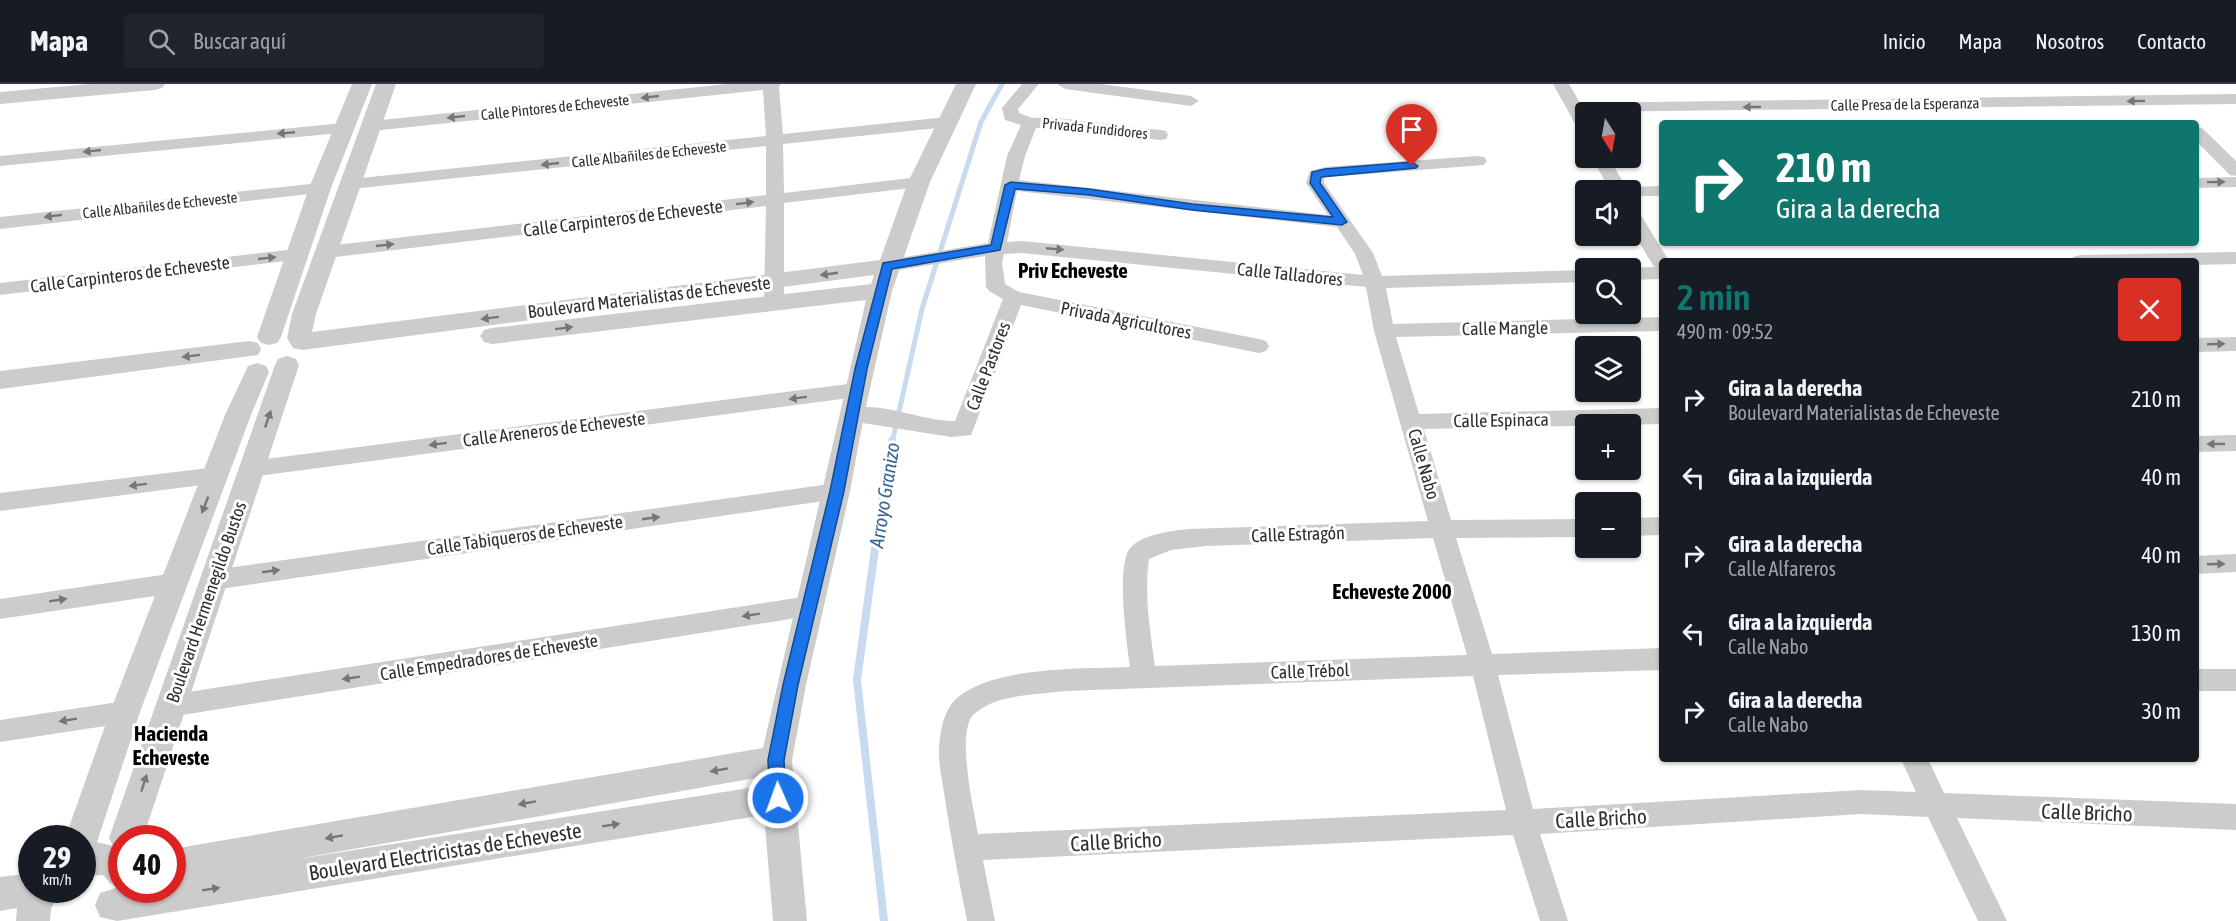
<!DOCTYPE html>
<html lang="es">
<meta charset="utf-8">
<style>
:root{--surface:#171b24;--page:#20242c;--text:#f1f3f6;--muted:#9ea1a6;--line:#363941;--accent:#0f766e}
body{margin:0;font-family:"Asap Condensed",sans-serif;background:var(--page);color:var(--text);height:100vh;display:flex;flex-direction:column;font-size:22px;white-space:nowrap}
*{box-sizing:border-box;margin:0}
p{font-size:20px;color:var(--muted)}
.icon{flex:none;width:33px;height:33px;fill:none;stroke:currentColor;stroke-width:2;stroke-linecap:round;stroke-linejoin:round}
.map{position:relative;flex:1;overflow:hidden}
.details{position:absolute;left:1659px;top:174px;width:540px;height:504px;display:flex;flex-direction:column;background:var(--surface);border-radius:6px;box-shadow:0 2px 4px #0004}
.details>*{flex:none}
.top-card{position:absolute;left:1659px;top:36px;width:540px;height:126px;border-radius:6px;box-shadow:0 2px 4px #0004;background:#0f766e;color:#fff;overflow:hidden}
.needle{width:39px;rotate:169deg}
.buttons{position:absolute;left:1575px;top:18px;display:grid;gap:12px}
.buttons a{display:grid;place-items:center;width:66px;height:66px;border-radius:6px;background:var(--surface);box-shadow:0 2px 4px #0004;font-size:30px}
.speed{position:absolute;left:18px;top:741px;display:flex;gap:12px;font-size:30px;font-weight:700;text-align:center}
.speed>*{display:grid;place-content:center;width:78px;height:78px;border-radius:50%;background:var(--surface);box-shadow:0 2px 4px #0004;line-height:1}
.speed small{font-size:15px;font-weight:400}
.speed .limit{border:9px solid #d22;background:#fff;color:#111}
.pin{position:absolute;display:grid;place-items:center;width:51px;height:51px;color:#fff;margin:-62px -26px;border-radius:50% 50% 50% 0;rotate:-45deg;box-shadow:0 0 6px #0007}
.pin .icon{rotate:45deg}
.me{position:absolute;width:66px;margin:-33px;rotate:358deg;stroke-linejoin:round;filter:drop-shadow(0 0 4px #0008)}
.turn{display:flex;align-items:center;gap:21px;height:126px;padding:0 18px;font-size:27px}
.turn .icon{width:78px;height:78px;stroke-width:2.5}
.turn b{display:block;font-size:42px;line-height:51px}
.round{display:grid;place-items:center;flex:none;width:63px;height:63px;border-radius:6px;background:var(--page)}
.overview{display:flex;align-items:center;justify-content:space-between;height:102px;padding:0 18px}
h1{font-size:36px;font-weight:600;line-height:45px;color:var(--accent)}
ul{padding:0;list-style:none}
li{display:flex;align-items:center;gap:18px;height:78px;padding:0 18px}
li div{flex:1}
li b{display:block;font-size:22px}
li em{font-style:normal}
header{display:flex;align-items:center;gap:36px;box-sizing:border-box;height:84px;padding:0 30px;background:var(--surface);border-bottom:2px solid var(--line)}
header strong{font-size:28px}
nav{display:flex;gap:33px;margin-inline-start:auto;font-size:21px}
.search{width:420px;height:54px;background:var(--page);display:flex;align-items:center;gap:15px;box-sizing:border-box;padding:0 21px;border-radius:6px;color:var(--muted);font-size:22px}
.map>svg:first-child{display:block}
</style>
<header>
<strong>Mapa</strong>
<div class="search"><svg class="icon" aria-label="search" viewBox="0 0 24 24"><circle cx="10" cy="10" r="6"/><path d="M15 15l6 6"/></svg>Buscar aquí</div>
<nav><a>Inicio</a><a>Mapa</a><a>Nosotros</a><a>Contacto</a></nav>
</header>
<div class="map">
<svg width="2236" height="837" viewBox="0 0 2236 837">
<rect width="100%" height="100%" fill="#fff"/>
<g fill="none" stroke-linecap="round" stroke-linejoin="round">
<path stroke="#c7daef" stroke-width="5" d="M892 359 922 225 981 38 1002 0"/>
<path stroke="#c7daef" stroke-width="8" d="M884 837 857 596 886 385 892 357"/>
<g fill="#ccc" fill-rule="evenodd">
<path d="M727 0H781L779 3 783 50 947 33 955 38 947 43 783 60 784 109 919 93 925 94 928 98 925 102 919 103 784 119V219L781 224 774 225 767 224 764 219 766 122 327 174 320 172 318 168 320 164 327 162 766 111V62L351 105 345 104 342 100 345 96 351 95 766 52 763 6 372 47 364 42 372 37Z"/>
<path d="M1022 0H1039L1018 25 1019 29 1032 34 1050 33 1160 46 1166 47 1168 51 1166 55 1160 56 1050 43 1036 44 1025 72 1019 96 1328 131 1306 99 1310 87 1325 83 1478 72 1484 73 1487 77 1484 81 1327 93 1324 94V99L1373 169 1382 192 1586 186V198L1386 204 1393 240 1662 233V247L1396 253 1419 330 1662 324V340L1424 345 1451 436 1586 435V453L1456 454 1492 570 1662 564V586L1498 591 1533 725 1862 706 1916 708 1901 675H1928L1944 709 2236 720V746L1957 734 2007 837H1978L1928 733 1862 730 1540 750 1568 837H1540L1513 751 983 776 995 837H967C959 796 951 756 945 715 943 700 939 684 939 670 939 652 943 626 957 614 994 582 1083 585 1130 583 1127 561 1115 478 1131 463 1144 450 1171 447 1188 445L1428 437 1374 247 1366 203 1022 169 1004 170 1002 178 1005 200 1019 208 1259 255 1266 257 1269 262 1266 267 1259 269 1021 221 971 351 951 353 844 336 840 331 844 326C879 315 919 337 955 337L1003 215 989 207 986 203 985 172 887 188 880 186 878 182 880 178 887 176 988 159 1007 72 1021 41 1005 36 1002 24ZM1017 107 1337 143 1355 170 1363 191 1022 157 1007 158ZM1433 454 1467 571 1155 582C1150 546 1144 511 1149 475L1171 466 1206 462ZM1473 592 1506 726 978 750C974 725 956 651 973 631 977 627 987 621 992 619 1015 610 1042 610 1066 607Z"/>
<path d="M1057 0H1101L1191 12 1199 17 1191 22 1065 5Z"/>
<path d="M1553 0H1569L1580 19 2236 10V20L1586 28V50L1578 45Z"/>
<path d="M344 39 350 40 352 44 350 48 0 82V72Z"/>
<path d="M2196 43 2202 44 2236 77V92L2230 91 2196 57Z"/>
<path d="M1592 74H1609L1626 103 1662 102V112H1630V106H1610Z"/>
<path d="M2236 93V103L2196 104V94Z"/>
<path d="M320 99 326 100 329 104 326 108 0 145V133Z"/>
<path d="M1630 122 1636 123 1669 177H1662V195L1630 196V184H1628L1654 183 1630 143Z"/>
<path d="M296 165 303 167 305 171 303 175 0 211V199Z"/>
<path d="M2236 168V180L2196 181V177H2071L2073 173 2080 171Z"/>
<path d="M2236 253V267L2196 268V254Z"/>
<path d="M856 299 863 301 866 306 863 311 856 313 251 393 243 391 240 385 243 379 251 377Z"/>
<path d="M2236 351V367L2196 368V352Z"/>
<path d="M217 383 225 385 228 391 225 397 217 399 0 427V409Z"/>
<path d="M837 399 845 401 848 407 845 413 837 415 213 506 205 503 201 496 205 489 213 486Z"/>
<path d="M1662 433V451L1630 452V434Z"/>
<path d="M2236 470V488L2196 490V472Z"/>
<path d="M175 489 183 492 187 499 183 506 175 509 0 535V515Z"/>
<path d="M809 512 818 515 821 522 818 529 809 532 169 633 160 630 156 622 160 614 169 611Z"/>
<rect x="2196" y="585" width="40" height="22"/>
<path d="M125 617 134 620 138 628 134 636 125 639 0 658V636Z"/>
</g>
<g fill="#ccc" fill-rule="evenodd">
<path d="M90 0H165L162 4 155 6 0 20V8Z"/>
<path d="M352 0H372L331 104 281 253 277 259 269 261 261 259 257 253 309 104Z"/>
<path d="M376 0H396L316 230 312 248 880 176 908 98 956 0H976L930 98 892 207 864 331 850 407 806 601 792 676 807 837H773L764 731 117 837 100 833 95 821 100 809 119 803 110 799 103 791 82 793V754H65L110 628 225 331 248 282 257 279 266 282 269 288 251 331 140 628 97 758 113 762 109 754 275 281 278 275 287 272 296 275 299 281 143 754H122V806H172V765L763 664 866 216 492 260 484 258 480 252 484 246 492 244 871 200 874 191 302 266 293 264 287 254 292 230ZM761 693 762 702 291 776Z"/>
<path d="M249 257 258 259 261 265 258 271 0 305V287Z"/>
<path d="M32 789V806H60L51 825 50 837H16L17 824 0 827V793Z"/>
</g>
</g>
<defs><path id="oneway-solid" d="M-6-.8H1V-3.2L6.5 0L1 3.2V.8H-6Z" transform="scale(1.5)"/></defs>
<g fill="#767676">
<use href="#oneway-solid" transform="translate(650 13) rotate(174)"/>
<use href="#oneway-solid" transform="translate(2136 17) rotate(179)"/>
<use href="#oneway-solid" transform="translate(1752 23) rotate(179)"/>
<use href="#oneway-solid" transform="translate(456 33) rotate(174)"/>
<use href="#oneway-solid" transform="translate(286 49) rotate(175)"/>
<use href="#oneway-solid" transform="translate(92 67) rotate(174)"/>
<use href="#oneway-solid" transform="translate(550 80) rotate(174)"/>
<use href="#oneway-solid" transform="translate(2216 98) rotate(-1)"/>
<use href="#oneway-solid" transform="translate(745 119) rotate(-7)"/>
<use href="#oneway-solid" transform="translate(53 132) rotate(173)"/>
<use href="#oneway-solid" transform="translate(385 161) rotate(-6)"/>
<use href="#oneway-solid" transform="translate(1055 165) rotate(5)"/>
<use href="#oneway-solid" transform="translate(267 174) rotate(-6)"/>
<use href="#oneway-solid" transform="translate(829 190) rotate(172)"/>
<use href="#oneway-solid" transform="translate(490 234) rotate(173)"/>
<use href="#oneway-solid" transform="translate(564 244) rotate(-7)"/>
<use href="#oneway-solid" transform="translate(2216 260) rotate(-2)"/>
<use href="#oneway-solid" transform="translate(191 272) rotate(173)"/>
<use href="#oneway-solid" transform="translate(798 314) rotate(173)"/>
<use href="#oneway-solid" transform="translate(268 335) rotate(-71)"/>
<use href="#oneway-solid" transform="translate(438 360) rotate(173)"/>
<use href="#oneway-solid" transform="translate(2216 360) rotate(179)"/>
<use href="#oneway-solid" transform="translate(138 401) rotate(173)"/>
<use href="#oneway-solid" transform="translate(205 421) rotate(111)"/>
<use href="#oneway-solid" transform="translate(651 434) rotate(-8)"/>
<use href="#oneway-solid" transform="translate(2216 480) rotate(-2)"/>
<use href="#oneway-solid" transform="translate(271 487) rotate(-8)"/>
<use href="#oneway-solid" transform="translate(58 516) rotate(-9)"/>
<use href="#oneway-solid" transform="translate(751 531) rotate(171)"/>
<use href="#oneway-solid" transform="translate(351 594) rotate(171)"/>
<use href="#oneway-solid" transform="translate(68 636) rotate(171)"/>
<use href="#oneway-solid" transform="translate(719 686) rotate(170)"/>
<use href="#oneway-solid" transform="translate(144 699) rotate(-72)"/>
<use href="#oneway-solid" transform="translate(527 719) rotate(170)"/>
<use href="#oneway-solid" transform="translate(611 741) rotate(-9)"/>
<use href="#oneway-solid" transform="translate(334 753) rotate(170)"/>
<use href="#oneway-solid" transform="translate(211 805) rotate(-9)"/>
</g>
<path fill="#1a73e8" stroke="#114b97" stroke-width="1.5" d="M1412 78 1418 82 1416 84 1321 93 1320 99 1347 138 1342 141 1192 126 1089 111 1015 105 1000 166 892 185 867 285 844 407 798 601 784 676 786 714 784 720 778 722 772 720 770 714 768 676 783 601 830 407 855 285 883 179 991 161 1005 101 1011 98 1089 105 1192 120 1333 133 1310 99 1312 88 1325 85Z"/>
<g text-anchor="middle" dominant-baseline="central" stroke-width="6" stroke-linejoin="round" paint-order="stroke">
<g font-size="15" fill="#2f2f2f" stroke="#fff">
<text transform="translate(1905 20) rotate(-1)">Calle Presa de la Esperanza</text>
<text transform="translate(555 23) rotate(-6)">Calle Pintores de Echeveste</text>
<text transform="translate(1095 44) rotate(6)">Privada Fundidores</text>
<text transform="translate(649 70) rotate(-6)">Calle Albañiles de Echeveste</text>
<text transform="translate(160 121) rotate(-6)">Calle Albañiles de Echeveste</text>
</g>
<g font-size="18" fill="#2f2f2f" stroke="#fff">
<text transform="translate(623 134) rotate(-7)">Calle Carpinteros de Echeveste</text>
<text transform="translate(130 190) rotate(-7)">Calle Carpinteros de Echeveste</text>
<text transform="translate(1290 190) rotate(6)">Calle Talladores</text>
<text transform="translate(649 213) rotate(-7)">Boulevard Materialistas de Echeveste</text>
<text transform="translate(1126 236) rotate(11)">Privada Agricultores</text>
<text transform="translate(1505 244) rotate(-1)">Calle Mangle</text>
<text transform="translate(988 282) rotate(-69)">Calle Pastores</text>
<text transform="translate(1501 336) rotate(-1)">Calle Espinaca</text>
<text transform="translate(554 345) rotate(-7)">Calle Areneros de Echeveste</text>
<text transform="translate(1424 380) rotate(74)">Calle Nabo</text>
<text transform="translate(1298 450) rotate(-2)">Calle Estragón</text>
<text transform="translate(525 451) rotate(-8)">Calle Tabiqueros de Echeveste</text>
<text transform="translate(206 518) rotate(-71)">Boulevard Hermenegildo Bustos</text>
<text transform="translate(489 573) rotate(-9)">Calle Empedradores de Echeveste</text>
<text transform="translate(1310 587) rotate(-2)">Calle Trébol</text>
</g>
<g font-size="20" font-style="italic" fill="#376598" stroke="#fff">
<text transform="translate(884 411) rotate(-81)">Arroyo Granizo</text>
</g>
<g font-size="21" font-weight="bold" fill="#000" stroke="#fff">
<text x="1073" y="186">Priv Echeveste</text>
<text x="1392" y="507">Echeveste 2000</text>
<text x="171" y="649">Hacienda<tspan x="171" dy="24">Echeveste</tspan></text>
</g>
<g font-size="21" fill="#2f2f2f" stroke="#fff">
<text transform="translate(2087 728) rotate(2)">Calle Bricho</text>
<text transform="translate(1601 734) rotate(-3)">Calle Bricho</text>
<text transform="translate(1116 757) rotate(-3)">Calle Bricho</text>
<text transform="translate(445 767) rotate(-9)">Boulevard Electricistas de Echeveste</text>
</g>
</g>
</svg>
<div class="buttons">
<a><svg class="needle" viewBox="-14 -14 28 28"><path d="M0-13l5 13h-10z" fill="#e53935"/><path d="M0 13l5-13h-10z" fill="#9ea1a6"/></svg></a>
<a><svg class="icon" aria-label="sound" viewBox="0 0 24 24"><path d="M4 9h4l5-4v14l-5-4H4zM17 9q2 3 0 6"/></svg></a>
<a><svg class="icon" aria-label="search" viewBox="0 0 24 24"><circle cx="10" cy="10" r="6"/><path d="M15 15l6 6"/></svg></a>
<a><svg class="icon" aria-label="layers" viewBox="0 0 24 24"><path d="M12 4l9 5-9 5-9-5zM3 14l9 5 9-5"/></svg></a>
<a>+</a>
<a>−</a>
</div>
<div class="speed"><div>29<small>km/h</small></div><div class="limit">40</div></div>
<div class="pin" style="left:1412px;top:82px;background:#d93025"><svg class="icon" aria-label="arrive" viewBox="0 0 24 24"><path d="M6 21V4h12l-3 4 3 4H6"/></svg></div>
<svg class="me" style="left:778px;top:714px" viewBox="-20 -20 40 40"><circle r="17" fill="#1a73e8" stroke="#fff" stroke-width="3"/><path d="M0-11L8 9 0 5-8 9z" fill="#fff"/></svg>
<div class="top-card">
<div class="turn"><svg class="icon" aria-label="right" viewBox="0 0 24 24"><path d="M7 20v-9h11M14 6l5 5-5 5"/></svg><div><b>210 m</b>Gira a la derecha</div></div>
</div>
<section class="details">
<div class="overview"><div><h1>2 min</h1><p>490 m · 09:52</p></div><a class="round" style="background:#d93025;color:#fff"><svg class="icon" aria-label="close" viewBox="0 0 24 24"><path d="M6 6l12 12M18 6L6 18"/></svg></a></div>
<ul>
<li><svg class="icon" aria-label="right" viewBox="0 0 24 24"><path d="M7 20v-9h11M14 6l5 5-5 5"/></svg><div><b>Gira a la derecha</b><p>Boulevard Materialistas de Echeveste</p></div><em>210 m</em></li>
<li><svg class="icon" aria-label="left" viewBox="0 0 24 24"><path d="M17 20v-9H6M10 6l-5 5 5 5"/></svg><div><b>Gira a la izquierda</b></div><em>40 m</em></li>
<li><svg class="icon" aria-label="right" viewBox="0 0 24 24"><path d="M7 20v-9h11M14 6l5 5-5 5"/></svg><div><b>Gira a la derecha</b><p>Calle Alfareros</p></div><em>40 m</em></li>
<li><svg class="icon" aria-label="left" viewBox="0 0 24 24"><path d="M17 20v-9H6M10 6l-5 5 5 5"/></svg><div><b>Gira a la izquierda</b><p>Calle Nabo</p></div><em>130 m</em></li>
<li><svg class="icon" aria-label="right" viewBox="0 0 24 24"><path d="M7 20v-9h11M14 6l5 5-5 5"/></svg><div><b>Gira a la derecha</b><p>Calle Nabo</p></div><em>30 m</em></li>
</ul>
</section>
</div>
